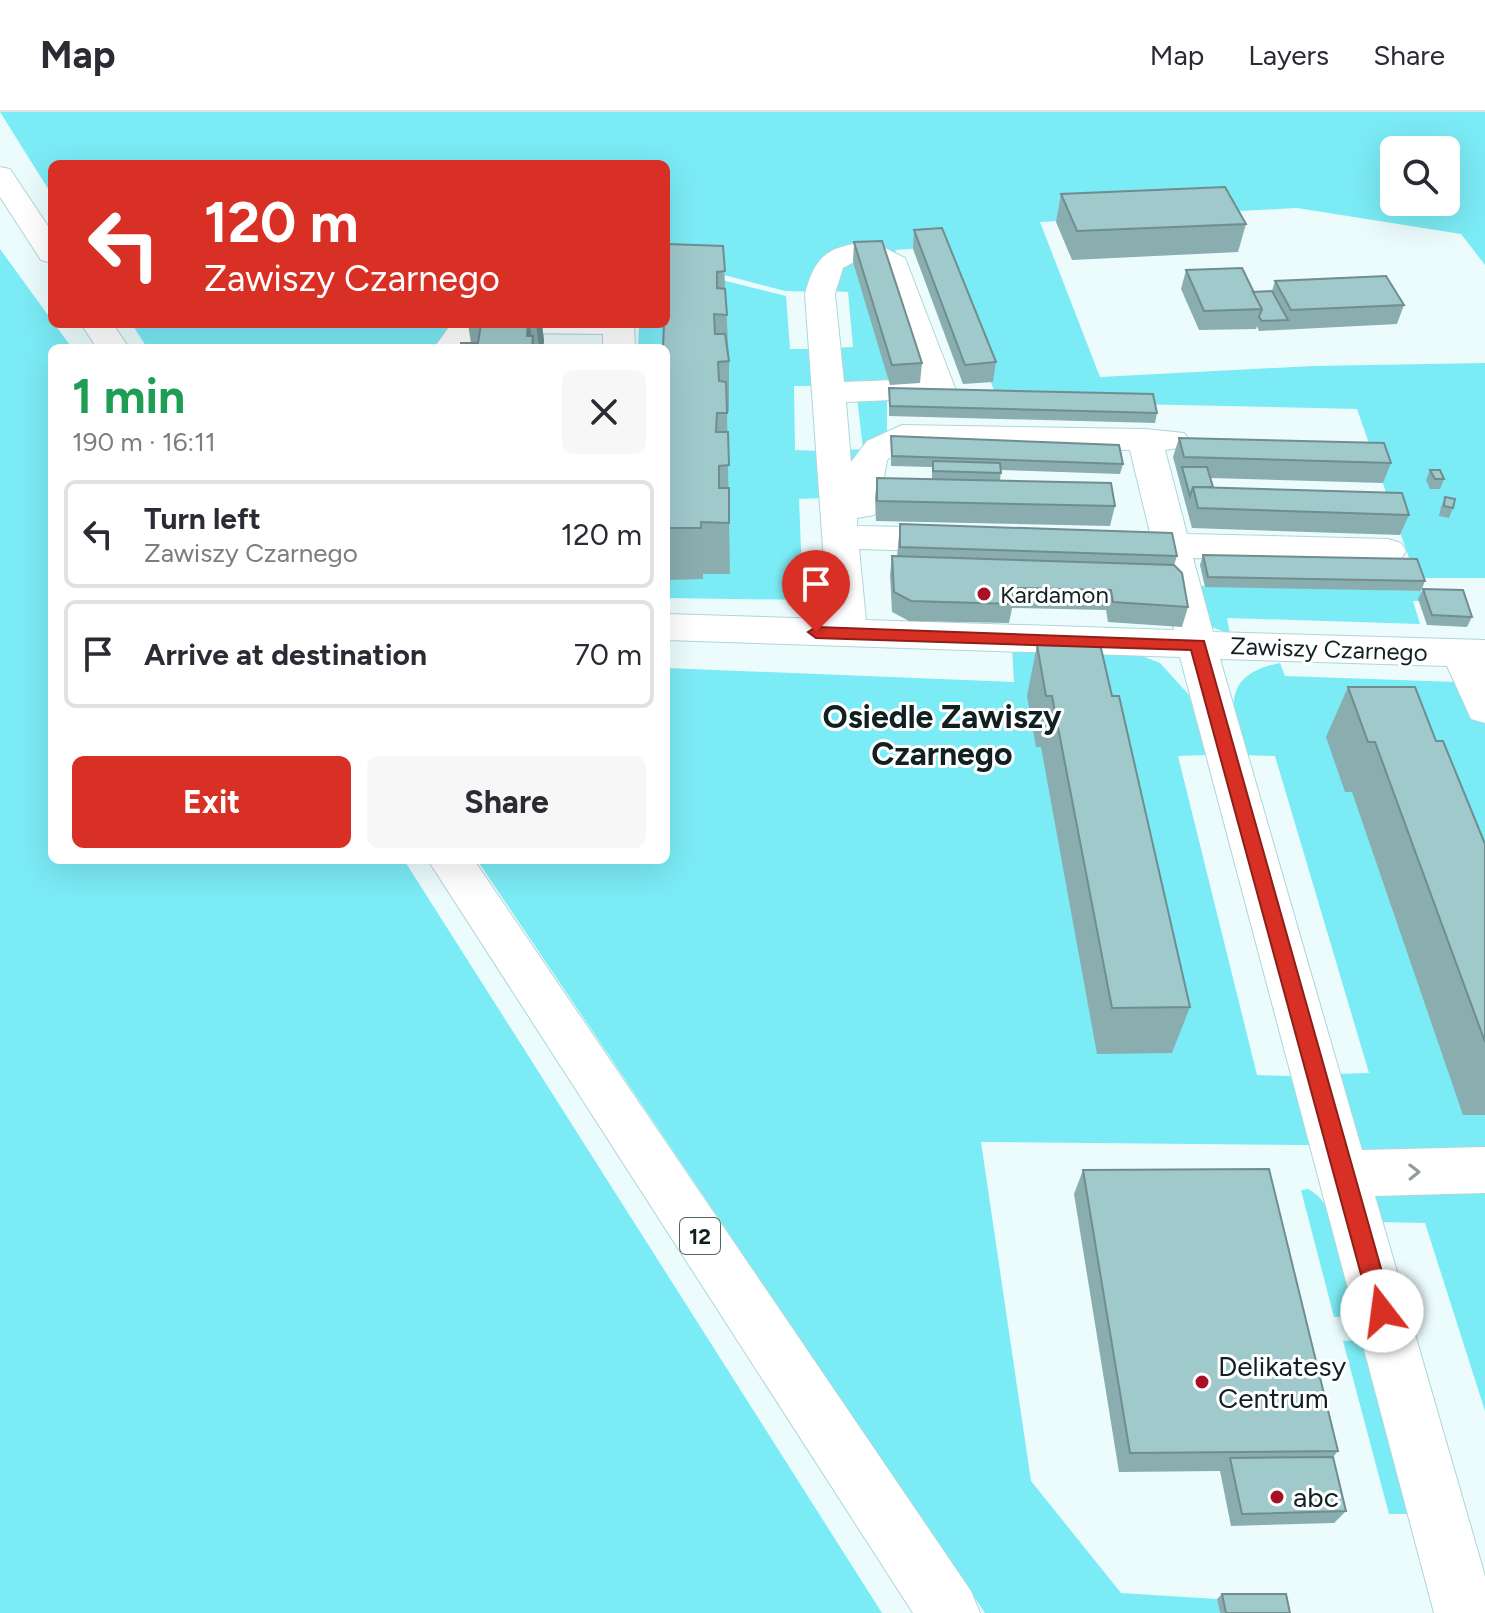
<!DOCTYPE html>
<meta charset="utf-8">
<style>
:root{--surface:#fff;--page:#f7f7f7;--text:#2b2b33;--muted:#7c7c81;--line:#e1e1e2;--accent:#d93025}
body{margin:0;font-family:Figtree,sans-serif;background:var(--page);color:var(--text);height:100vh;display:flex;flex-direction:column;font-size:30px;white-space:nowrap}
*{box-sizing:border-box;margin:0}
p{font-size:26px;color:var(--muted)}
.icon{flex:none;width:44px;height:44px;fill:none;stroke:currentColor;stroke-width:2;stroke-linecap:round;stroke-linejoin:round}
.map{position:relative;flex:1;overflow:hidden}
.panel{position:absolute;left:48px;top:232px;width:622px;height:520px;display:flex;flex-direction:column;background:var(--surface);border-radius:12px;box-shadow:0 8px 32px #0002}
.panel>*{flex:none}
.banner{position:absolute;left:48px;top:48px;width:622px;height:168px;border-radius:12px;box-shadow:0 8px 32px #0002;background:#d93025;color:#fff;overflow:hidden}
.tools{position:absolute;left:1380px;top:24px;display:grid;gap:16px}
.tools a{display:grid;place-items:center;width:80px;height:80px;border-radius:12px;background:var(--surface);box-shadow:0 8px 32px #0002;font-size:40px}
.pin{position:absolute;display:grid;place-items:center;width:68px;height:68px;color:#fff;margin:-82px -34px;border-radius:50% 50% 50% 0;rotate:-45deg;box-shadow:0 0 8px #0007}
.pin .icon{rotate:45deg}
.me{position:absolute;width:88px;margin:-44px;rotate:345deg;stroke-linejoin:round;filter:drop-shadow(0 0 6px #0008)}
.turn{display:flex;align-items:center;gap:28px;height:168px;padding:0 24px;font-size:36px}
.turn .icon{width:104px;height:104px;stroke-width:2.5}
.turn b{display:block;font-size:56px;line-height:68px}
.round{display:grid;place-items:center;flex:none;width:84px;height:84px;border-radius:12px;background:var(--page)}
.summary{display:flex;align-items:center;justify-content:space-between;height:136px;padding:0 24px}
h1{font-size:48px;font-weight:700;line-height:60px;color:#1e9e55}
.primary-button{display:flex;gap:16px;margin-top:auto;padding:16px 24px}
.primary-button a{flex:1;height:92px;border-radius:12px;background:var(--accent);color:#fff;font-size:32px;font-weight:700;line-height:92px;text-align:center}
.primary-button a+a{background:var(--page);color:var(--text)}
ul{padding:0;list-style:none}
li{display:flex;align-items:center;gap:24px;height:108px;margin:0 16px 12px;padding:0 8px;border:4px solid var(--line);border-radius:12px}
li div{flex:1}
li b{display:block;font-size:30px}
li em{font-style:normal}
header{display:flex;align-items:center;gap:48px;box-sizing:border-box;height:112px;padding:0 40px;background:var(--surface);border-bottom:2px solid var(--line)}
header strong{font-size:38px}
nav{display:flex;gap:44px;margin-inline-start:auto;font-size:28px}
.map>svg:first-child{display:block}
</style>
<header>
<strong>Map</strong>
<nav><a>Map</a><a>Layers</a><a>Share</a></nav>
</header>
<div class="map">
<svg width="1485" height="1501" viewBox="0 0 1485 1501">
<rect width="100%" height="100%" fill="#ecfcfd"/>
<g fill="#7bebf5" fill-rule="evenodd">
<path d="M0 0H1485V153L1461 122 1297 96 1040 110 1100 265 1313 254 1485 251V466H1416L1357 297 998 289 940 135 895 138 897 143 847 142 818 180 785 179 716 161 666 163V52H52V83ZM1394 38H1446V90H1394Z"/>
<path d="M0 137 72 236H52V748H404L882 1501H0Z"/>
<path d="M856 146 890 273 836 276 831 236 853 235 848 180 827 179 841 155Z"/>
<path d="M718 167 786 184 790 237H813L817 274H794L795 338 819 339 823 386 799 387 802 464 827 465 823 479 807 488 666 486V236H638L639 212H666Z"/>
<path d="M132 212H468L448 222 431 236H147Z"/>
<path d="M857 285 887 286V323L854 388 844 338 863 337Z"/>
<path d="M1200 474 1421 479 1425 489H1413L1420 512 1227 506 1230 522 1209 514Z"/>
<path d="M1012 535 1137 542 1160 551 1189 583 1206 643 1178 644 1257 963 1291 964 1311 1033 981 1030 1031 1369 1121 1481 1217 1487 1220 1501H985L477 748H666V556L1014 570Z"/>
<path d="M1280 551 1285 564 1485 571V1299L1425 1111 1379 1110 1337 962 1369 961 1275 644 1241 643C1232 597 1220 563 1280 551Z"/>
<path d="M1308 1077C1343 1094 1349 1168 1358 1204L1334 1205 1301 1078Z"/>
<path d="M1363 1228 1410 1402H1389L1343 1229Z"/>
</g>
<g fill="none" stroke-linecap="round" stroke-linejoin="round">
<g stroke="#add6d9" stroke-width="2">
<g id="minor">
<path d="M854 132 883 135 905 146 955 276 950 283 938 286 846 290 851 350 867 329 902 313 1145 317 1184 321 1189 328 1184 335 1165 338 1187 422 1388 427 1401 431 1406 439 1401 447 1388 451 1193 446 1213 520 1485 528V611L1471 607 1447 554 1220 547 1362 1038 1485 1035V1081L1375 1084 1485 1464V1501H1434L1180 545 666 528V502L828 507 805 182C813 152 822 137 854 132ZM854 150H870L880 156 918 267 844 270 835 182 843 156ZM908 333 1130 338 1150 421 1133 425 1128 433 1133 441 1156 445 1174 518 866 508 859 437 957 440 970 436 975 428 970 420 957 416 857 414V406L874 403 879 395 887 348Z"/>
<path d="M458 212H634L635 236H603V222L515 221 502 216 471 229 466 236H434L449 215Z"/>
</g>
</g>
<g stroke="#add6d9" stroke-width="2">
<g id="major">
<path d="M0 55 10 57 52 120V151L41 148 0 85Z"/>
<path d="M81 212H113L129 236H97Z"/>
<path d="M428 748H474L971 1479 980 1501H913Z"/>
</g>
</g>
<use href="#minor" fill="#fff" fill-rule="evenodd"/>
<use href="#major" fill="#fff" fill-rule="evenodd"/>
</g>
<g fill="#8aadaf">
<path d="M1061 82 1246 112 1238 140 1072 148 1056 110Z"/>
<path d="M914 118 996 250 993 270 963 272 913 137Z"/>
<path d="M854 130 922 251 920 271 890 273 853 150Z"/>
<path d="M723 134 729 249V300L727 301 730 462H703V467L666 468V236Z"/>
<path d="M1186 158 1253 180 1272 179 1275 169 1404 193 1397 212 1259 219 1257 214 1256 217 1199 218 1181 177Z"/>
<path d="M468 212H542L544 229 543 236H461L471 231Z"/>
<path d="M889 276 1157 301 1155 311 889 304Z"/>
<path d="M891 324 1123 352 1120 362 1001 358 1000 369 1115 394 1110 414 876 409 875 386 877 366 932 367V355L891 354Z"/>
<path d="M1179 326 1391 351 1383 371 1210 366 1213 375 1409 403 1400 423 1192 416 1173 345Z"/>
<path d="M1430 358 1444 367 1440 377H1430L1426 368Z"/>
<path d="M1445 385 1453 396 1449 406 1439 404 1441 395Z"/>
<path d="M900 412 1177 444 1174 453 1188 495 1182 515 1108 510 1106 498 1012 496 1009 511 909 509 892 500 890 463 892 444H897Z"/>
<path d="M1203 443 1425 469 1421 479 1205 475 1200 453Z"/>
<path d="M1423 477 1472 505 1467 515 1427 513 1418 487Z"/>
<path d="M1037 533 1112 584 1190 895 1172 941 1097 942 1041 635H1036L1027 584Z"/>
<path d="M1348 575 1436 629 1485 732V1003H1463L1352 680H1345L1326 625Z"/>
<path d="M1083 1058 1338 1339 1333 1345 1346 1399 1334 1411 1231 1414 1220 1359 1119 1360 1074 1082Z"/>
<path d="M1222 1482 1290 1501H1220L1217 1487Z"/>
</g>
<g fill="#708d8f">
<path d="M528 212H530L532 230 533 224 535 236H528L527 224Z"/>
<path d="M536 212H542L544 229 543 236H539Z"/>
</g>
<g fill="#a0c9cc" stroke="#708d8f" stroke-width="2">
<path d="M1225 75 1246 112 1077 119 1061 82Z"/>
<path d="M942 116 996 250 965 253 914 118Z"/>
<path d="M882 129 922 251 892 253 854 130Z"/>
<path d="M667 132 723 134 725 159 717 160V176L725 177 727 203 714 202 715 222H725L729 249 718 250 719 269 726 270 727 301H717L716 320H728L729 353 719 354V376H729V411L701 410V416H666V236H663L664 212H666Z"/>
<path d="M1242 156 1262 197 1204 199 1186 158Z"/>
<path d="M1386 164 1404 193 1291 198 1275 169Z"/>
<path d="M1272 179 1288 208 1262 209 1259 205 1262 197 1253 180Z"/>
<path d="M481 212H528L527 224H533L532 236H461V231H478Z"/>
<path d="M889 276 1153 282 1157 301 890 294Z"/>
<path d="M891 324 1119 333 1123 352 892 344Z"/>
<path d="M1179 326 1384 331 1391 351 1184 345Z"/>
<path d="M933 349 1000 351 1001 361 933 359Z"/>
<path d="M1182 355H1207L1213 375H1193L1190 384Z"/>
<path d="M1430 358H1440L1444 367H1435Z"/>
<path d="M877 366 1111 371 1115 394 877 389Z"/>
<path d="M1193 375 1402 381 1409 403 1198 396Z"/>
<path d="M1445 385 1455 387 1453 396 1444 394Z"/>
<path d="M900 412 1172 421 1177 444 900 435Z"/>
<path d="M1203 443 1417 447 1425 469 1208 465Z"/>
<path d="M892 444 1174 453 1182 461 1188 495 1113 490 1111 478 1012 476 1013 492 911 489 894 480Z"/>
<path d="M1423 477 1463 478 1472 505 1432 503Z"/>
<path d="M1100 532 1112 584H1119L1190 895 1112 896 1052 584H1046L1037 533Z"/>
<path d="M1348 575H1415L1436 629H1443L1485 732V930L1375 630H1368Z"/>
<path d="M1269 1057 1338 1339 1130 1341 1083 1058Z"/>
<path d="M1333 1345 1346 1399 1242 1402 1230 1346Z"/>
<path d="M1222 1482H1286L1290 1501H1226Z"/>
</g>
<defs><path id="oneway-chevron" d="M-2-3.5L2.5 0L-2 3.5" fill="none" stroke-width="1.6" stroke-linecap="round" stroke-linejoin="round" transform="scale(2)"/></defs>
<use stroke="#949b9c" href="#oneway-chevron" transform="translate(1414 1060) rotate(-1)"/>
<path fill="#d93025" stroke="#8d1f18" stroke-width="2" d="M816 515 1204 529 1393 1199 1390 1206 1382 1210 1374 1206 1371 1199 1191 538 816 526 808 520Z"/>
<g fill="#a81025" stroke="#fff" stroke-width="3">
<circle cx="984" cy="482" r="8"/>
<circle cx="1202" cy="1270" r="8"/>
<circle cx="1277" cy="1385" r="8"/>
</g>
<g text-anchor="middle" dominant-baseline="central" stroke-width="6" stroke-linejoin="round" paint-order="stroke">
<rect fill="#fff" stroke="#586464" stroke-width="2" x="680" y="1106" width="40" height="36" rx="6"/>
<g font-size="22" font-weight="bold" fill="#112122">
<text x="700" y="1124">12</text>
</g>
<g font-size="24" fill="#112122" stroke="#fff" text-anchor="start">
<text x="1000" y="482">Kardamon</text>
</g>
<g font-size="24" fill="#112122" stroke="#fff">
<text transform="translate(1329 537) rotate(2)">Zawiszy Czarnego</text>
</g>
<g font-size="28" fill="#112122" stroke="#fff" text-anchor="start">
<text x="1218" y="1254">Delikatesy<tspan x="1218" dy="32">Centrum</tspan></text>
<text x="1293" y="1385">abc</text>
</g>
<g font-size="32" font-weight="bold" fill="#112122" stroke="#fff">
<text x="942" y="605">Osiedle Zawiszy<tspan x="942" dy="37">Czarnego</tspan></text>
</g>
</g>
</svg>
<div class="tools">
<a><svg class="icon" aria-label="search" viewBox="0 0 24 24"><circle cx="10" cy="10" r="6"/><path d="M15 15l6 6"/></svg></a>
</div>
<div class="pin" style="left:816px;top:520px;background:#d93025"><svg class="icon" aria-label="arrive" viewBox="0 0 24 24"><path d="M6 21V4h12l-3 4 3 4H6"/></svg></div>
<svg class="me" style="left:1382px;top:1199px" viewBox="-20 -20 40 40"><circle r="19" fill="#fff"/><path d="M0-13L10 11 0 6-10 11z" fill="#d93025"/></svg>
<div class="banner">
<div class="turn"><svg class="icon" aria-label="left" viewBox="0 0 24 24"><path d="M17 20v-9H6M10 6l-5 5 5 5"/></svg><div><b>120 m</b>Zawiszy Czarnego</div></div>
</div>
<section class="panel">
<div class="summary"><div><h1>1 min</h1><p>190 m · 16:11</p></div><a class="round"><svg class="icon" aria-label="close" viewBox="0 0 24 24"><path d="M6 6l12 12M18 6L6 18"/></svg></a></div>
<ul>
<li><svg class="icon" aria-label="left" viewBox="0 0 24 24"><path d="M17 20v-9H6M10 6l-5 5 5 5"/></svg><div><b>Turn left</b><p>Zawiszy Czarnego</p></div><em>120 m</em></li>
<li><svg class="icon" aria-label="arrive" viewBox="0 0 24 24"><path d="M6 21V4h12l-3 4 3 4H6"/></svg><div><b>Arrive at destination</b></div><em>70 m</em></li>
</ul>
<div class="primary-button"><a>Exit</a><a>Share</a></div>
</section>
</div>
